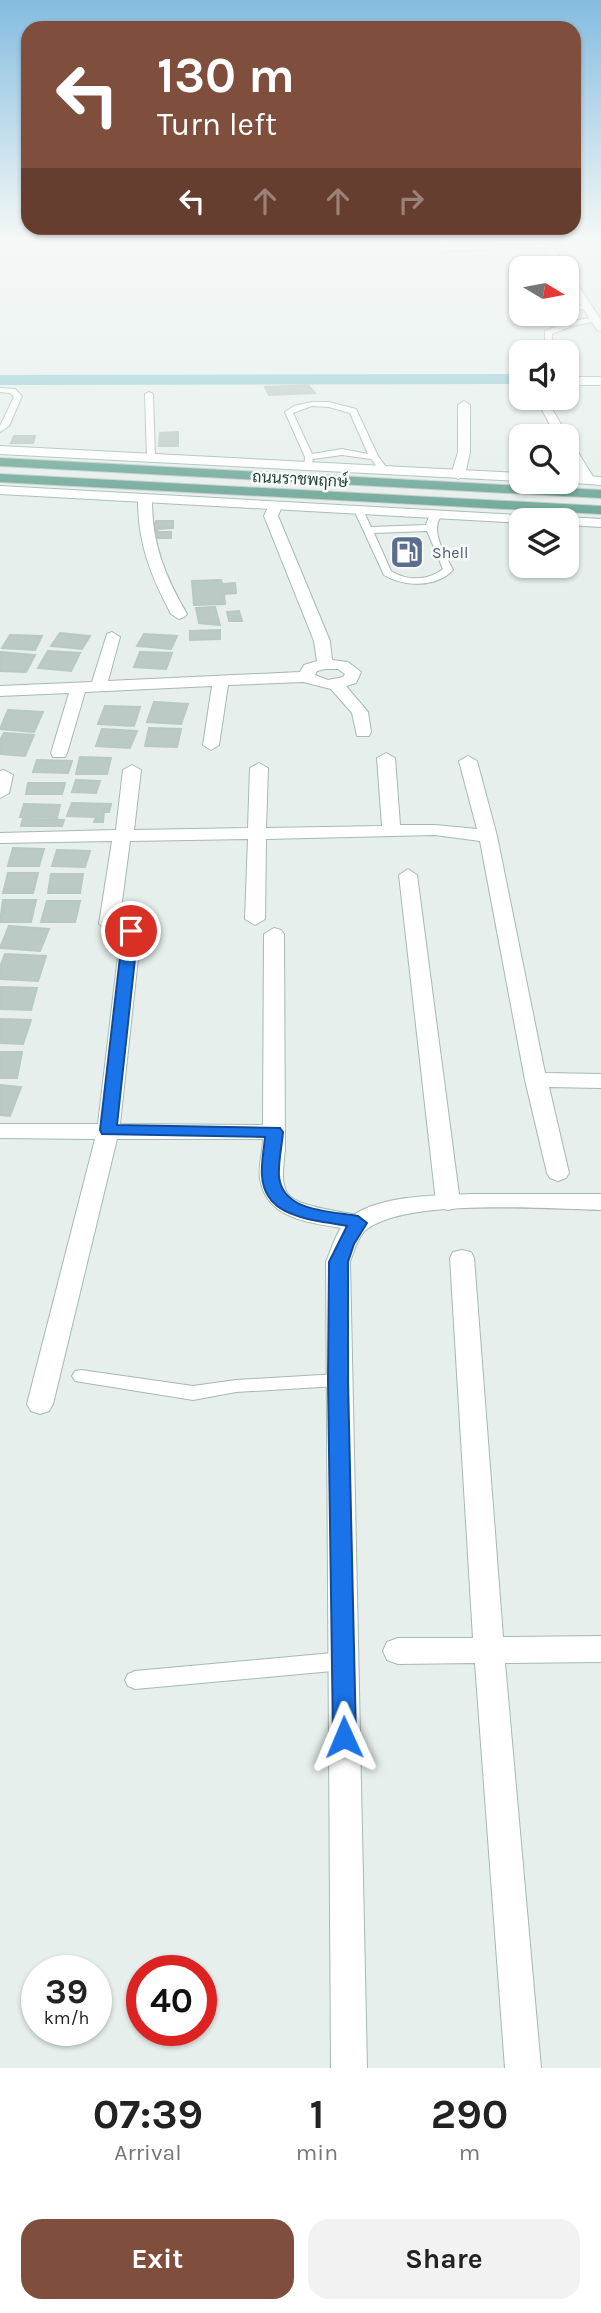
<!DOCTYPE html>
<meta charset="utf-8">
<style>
:root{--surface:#fff;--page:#f2f2f2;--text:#222;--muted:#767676;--accent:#804e3d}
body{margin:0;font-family:Karla,Sarabun,sans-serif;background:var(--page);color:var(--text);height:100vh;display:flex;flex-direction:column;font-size:26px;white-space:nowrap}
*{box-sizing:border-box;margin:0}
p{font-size:23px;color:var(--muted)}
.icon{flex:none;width:38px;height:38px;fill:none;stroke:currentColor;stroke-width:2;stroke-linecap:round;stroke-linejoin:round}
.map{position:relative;height:2068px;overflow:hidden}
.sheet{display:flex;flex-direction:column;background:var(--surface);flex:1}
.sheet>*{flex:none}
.hud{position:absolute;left:21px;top:21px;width:560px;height:214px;border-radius:21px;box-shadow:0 2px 5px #0004;background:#804e3d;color:#fff;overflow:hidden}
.needle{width:46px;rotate:100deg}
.controls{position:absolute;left:509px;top:256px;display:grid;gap:14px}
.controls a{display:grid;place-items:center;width:70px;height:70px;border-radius:14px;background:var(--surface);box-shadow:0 2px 5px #0004;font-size:35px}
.speed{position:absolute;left:21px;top:1955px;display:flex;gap:14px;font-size:35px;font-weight:700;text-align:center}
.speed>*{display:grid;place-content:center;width:91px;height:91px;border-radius:50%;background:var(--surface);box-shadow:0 2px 5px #0004;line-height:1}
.speed small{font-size:18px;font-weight:400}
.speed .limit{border:10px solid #d22;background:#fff;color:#111}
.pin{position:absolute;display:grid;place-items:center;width:60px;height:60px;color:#fff;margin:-30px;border:4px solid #fff;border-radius:50%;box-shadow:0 2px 7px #0007}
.me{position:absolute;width:77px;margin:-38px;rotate:359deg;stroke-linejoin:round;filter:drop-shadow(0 0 5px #0008)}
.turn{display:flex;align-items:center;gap:24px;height:147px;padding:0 21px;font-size:32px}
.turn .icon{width:91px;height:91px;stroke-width:2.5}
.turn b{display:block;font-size:49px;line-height:60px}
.lanes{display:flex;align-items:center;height:66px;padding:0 21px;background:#0003;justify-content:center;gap:35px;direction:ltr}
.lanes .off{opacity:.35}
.eta{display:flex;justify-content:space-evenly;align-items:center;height:119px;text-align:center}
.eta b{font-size:42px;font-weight:700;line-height:49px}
.primary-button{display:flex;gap:14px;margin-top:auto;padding:14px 21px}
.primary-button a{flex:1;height:80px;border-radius:21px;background:var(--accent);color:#fff;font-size:28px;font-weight:700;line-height:80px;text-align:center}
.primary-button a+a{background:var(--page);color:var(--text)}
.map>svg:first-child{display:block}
</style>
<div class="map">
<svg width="601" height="2068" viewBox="0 0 601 2068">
<rect width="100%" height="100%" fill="#e6efeb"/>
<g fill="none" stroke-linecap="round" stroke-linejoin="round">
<path fill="#8ec9d4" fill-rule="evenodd" d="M522 374V384L0 385V375Z"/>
</g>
<g fill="#bbcac4" stroke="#b8c9c2" stroke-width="2">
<path d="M308 385 315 393 269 395 265 387Z"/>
<path d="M178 432V446H159L160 433Z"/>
<path d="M14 436H35L33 443H11Z"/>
<path d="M156 521H173V528L157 529 158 532H171V538H147V524L156 523Z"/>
<path d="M221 580 222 584 235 583 236 593 224 594 225 604 194 605 192 581Z"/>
<path d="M215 607 220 625 199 623 196 608Z"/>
<path d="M239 611 242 621H229L227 612Z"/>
<path d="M220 630V639L190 640V631Z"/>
<path d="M60 633 90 636 82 649 51 646Z"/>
<path d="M144 634 177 636 171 649 137 646Z"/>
<path d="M10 635 42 636 35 650 2 648Z"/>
<path d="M48 651 80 653 71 671 38 668Z"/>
<path d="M1 652 35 655 26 672 0 671Z"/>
<path d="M140 652 172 653 166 669 134 667Z"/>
<path d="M154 702 188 704 181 724 147 722Z"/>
<path d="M105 706 140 707 134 726 98 724Z"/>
<path d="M8 710 43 712 34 732 0 729Z"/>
<path d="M149 728 181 729 177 747 145 746Z"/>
<path d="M102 729 137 731 130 748 96 746Z"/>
<path d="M4 733 34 735 25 756 0 754V740Z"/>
<path d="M80 757 111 758 107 774H76Z"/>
<path d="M37 760 72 761 68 773 33 772Z"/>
<path d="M76 780 100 781 96 793 72 792Z"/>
<path d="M28 783H65L62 794H26Z"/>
<path d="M72 803 111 804 109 812H104L103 822H94L96 817 67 816Z"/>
<path d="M24 804 60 805 57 818 20 817Z"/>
<path d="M23 819 64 820 62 826H21Z"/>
<path d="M13 848 44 849 39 866H8Z"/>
<path d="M57 850 90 851 85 867 52 866Z"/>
<path d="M8 873H38L33 893H3Z"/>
<path d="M51 874H83L80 893H48Z"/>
<path d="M3 900H36L31 922H0Z"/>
<path d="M47 901H80L75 922H41Z"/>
<path d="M9 926 49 929 40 951 0 948Z"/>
<path d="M5 954 46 956 38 981 0 979V967Z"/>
<path d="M0 987 37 988 31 1010 0 1009Z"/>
<path d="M0 1019 31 1020 23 1044 0 1043Z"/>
<path d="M0 1052H22L17 1078H0Z"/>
<path d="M0 1085 21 1087 10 1116 0 1115Z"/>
</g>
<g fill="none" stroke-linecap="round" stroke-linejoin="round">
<g stroke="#a8b8b2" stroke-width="2">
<g id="service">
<path d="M547 244 549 247 441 251 438 249 441 247Z"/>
<path d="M591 305 588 309 567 310V306Z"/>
<path d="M595 317 598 321 572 326 552 334 553 352H545V331L567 322Z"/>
<path d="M0 388 15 389 22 396 9 426 0 432V426L14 397 10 393 0 392Z"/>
<path d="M149 392 153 394 155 459 151 462 147 459 145 394Z"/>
<path d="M312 402H329L356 409 378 456 389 471 388 473H382L371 459 342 455 313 459 310 469H304L305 457 285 412 294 406ZM312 406 329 407 350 413 368 454 342 449 312 454 293 413Z"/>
<path d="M356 508H362L371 527 426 525C428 518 432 510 441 512L443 514C428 529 445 553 453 570 436 588 404 587 384 575L354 510ZM427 531 443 569C428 581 407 581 391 571L374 533Z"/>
<path d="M81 1370 193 1386 236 1380 338 1374 344 1375 347 1380 344 1385 338 1386 236 1392 193 1400 75 1381 72 1376 75 1371Z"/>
<path d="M343 1652 350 1655 353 1661 350 1667 343 1670 135 1689 128 1686 125 1680 128 1674 135 1671Z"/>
</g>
</g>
<g stroke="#a8b8b2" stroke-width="2">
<g id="minor">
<path d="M538 240H548L567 268H557Z"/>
<path d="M567 273 571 274 601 320V331L597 330 567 284Z"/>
<rect x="567" y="377" width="34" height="8"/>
<path d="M535 397H545L568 436 567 438 556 436Z"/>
<path d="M464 401 470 405V452L465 475 458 479 451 475 458 452V405Z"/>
<path d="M567 440 571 441 595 480 593 483H583L581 480 567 455Z"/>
<path d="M145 496 152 500C152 544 165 576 187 614L184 617 179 619 171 614C151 576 138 544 138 500Z"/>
<path d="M275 502 282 506 278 516 330 641 332 660 348 662 361 672 356 683 346 686 368 712 371 732 369 736H357L352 713 331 689 303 682 228 685 219 745 211 750 203 745 212 686 85 692 67 753 65 757H53L51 753 69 693 0 696V686L92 682 107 634 112 632 120 637 108 681 300 672 304 665 317 661 314 641 264 516 270 503ZM325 669H338L345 674 343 677 328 680 315 675 317 671Z"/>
<path d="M386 753 395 758 400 825H435L477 829 459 761 468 756 477 761 497 836 545 1073 601 1074V1088L549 1087 569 1173 566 1178 558 1181 550 1178 547 1173 525 1080 480 841 435 835 266 839 265 919 255 925 245 919 248 839 130 841 119 924 109 930 99 924 112 841 0 843V833L116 830 123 770 132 765 141 770 134 830 248 828 250 768 259 763 268 768 266 828 382 826 377 758Z"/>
<path d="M4 770 13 775 9 793 0 798V771Z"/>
<path d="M408 869 417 875 460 1202 456 1208 448 1210 440 1208 436 1202 399 875Z"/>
<path d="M131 925 141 931 120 1124 263 1125 264 934 274 928 281 930 284 934 285 1149C284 1163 280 1181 287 1193 296 1208 349 1212 366 1217L370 1223 366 1229 358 1231C321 1223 266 1224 260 1178 258 1166 263 1152 263 1139H117L53 1404 49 1411 40 1414 31 1411 27 1404 95 1139 0 1138V1124H98L121 931Z"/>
<path d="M462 1250 471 1252 474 1258 503 1637 601 1636V1662L505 1663 541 2068H505L475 1663 398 1664 387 1660 383 1651 387 1642 398 1638H473L450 1258 453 1252Z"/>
</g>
</g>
<g stroke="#a8b8b2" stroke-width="2">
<path id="tertiary" d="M473 1194H601V1210C547 1209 409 1198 367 1229 358 1236 354 1251 350 1262L367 2068H331L326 1262C332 1248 337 1228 349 1218 379 1195 437 1195 473 1194Z"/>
</g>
<g stroke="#a4bbb3" stroke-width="2">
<g id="secondary">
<path d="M0 446 522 473V481L0 454Z"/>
<path d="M567 475 601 477V485L562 482 567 481Z"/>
<path d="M0 486 536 516 543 520H522V523L0 494Z"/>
<path d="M567 517 601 519V527L567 525V520H561Z"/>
</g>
</g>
<g stroke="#c2cac8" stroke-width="2">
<g id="primary">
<path d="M0 458 601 490V498L0 466Z"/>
<path d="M0 474 601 506V514L0 482Z"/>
</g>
</g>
<use href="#service" fill="#fff" fill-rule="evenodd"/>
<use href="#minor" fill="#fff" fill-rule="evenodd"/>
<use href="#tertiary" fill="#fff" fill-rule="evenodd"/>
<use href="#secondary" fill="#fff" fill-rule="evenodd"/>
<use href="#primary" fill="#6aa596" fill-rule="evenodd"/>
</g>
<linearGradient id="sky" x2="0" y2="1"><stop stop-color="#84bce0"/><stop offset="0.45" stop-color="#f4f8f6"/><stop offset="1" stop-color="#f4f8f6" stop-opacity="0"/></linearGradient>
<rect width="601" height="529" fill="url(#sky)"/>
<path fill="#1a73e8" stroke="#114b97" stroke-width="2" d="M131 926 138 931 117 1125 280 1128 283 1132C282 1146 278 1162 279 1176 282 1212 330 1211 358 1216L367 1223 354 1244 348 1262V1380L356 1737 353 1745 344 1748 336 1745 333 1737 328 1380 329 1262 347 1226C313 1219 265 1219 262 1176 261 1163 264 1150 265 1137L102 1134 100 1130 123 931Z"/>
<defs>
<g id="fuel-square" transform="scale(1.75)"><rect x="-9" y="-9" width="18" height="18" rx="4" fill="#5c6f8a" stroke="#f7fbf9"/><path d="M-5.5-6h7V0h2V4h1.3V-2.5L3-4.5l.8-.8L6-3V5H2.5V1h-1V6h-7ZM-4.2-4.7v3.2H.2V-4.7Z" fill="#fff"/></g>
</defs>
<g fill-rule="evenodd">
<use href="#fuel-square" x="407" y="552"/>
</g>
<g text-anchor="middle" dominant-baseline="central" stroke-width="5" stroke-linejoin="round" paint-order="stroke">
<g font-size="16" fill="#24423a" stroke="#f7fbf9">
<text transform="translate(300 479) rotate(3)">ถนนราชพฤกษ์</text>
</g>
<g font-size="16" fill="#4e5e75" stroke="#f7fbf9" text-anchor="start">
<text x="432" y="552">Shell</text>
</g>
</g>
</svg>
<div class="controls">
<a><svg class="needle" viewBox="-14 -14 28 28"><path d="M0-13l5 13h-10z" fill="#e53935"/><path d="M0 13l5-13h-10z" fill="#767676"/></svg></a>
<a><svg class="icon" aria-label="sound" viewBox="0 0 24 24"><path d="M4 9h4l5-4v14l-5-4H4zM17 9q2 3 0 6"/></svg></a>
<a><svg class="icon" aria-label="search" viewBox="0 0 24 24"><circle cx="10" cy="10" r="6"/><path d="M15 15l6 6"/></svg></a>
<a><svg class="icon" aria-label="layers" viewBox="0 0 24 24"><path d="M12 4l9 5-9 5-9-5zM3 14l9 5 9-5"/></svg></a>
</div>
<div class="speed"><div>39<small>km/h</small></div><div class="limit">40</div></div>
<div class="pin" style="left:131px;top:931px;background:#d93025"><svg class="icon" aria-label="arrive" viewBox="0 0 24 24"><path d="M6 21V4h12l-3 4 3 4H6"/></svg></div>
<svg class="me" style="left:344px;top:1737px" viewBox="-20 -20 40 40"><path d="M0-17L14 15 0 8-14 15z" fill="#1a73e8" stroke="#fff" stroke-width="4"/></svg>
<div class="hud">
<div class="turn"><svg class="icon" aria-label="left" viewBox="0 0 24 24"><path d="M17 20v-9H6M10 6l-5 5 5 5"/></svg><div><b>130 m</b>Turn left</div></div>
<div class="lanes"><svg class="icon" aria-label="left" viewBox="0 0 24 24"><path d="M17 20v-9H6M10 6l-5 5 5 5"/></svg><svg class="icon off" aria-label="ahead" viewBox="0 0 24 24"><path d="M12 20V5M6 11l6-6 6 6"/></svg><svg class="icon off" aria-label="ahead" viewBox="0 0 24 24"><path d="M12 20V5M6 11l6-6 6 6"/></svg><svg class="icon off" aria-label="right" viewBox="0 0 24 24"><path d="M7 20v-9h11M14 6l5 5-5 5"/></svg></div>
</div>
</div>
<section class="sheet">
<div class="eta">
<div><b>07:39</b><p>Arrival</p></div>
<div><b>1</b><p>min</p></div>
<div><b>290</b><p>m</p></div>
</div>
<div class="primary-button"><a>Exit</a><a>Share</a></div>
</section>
